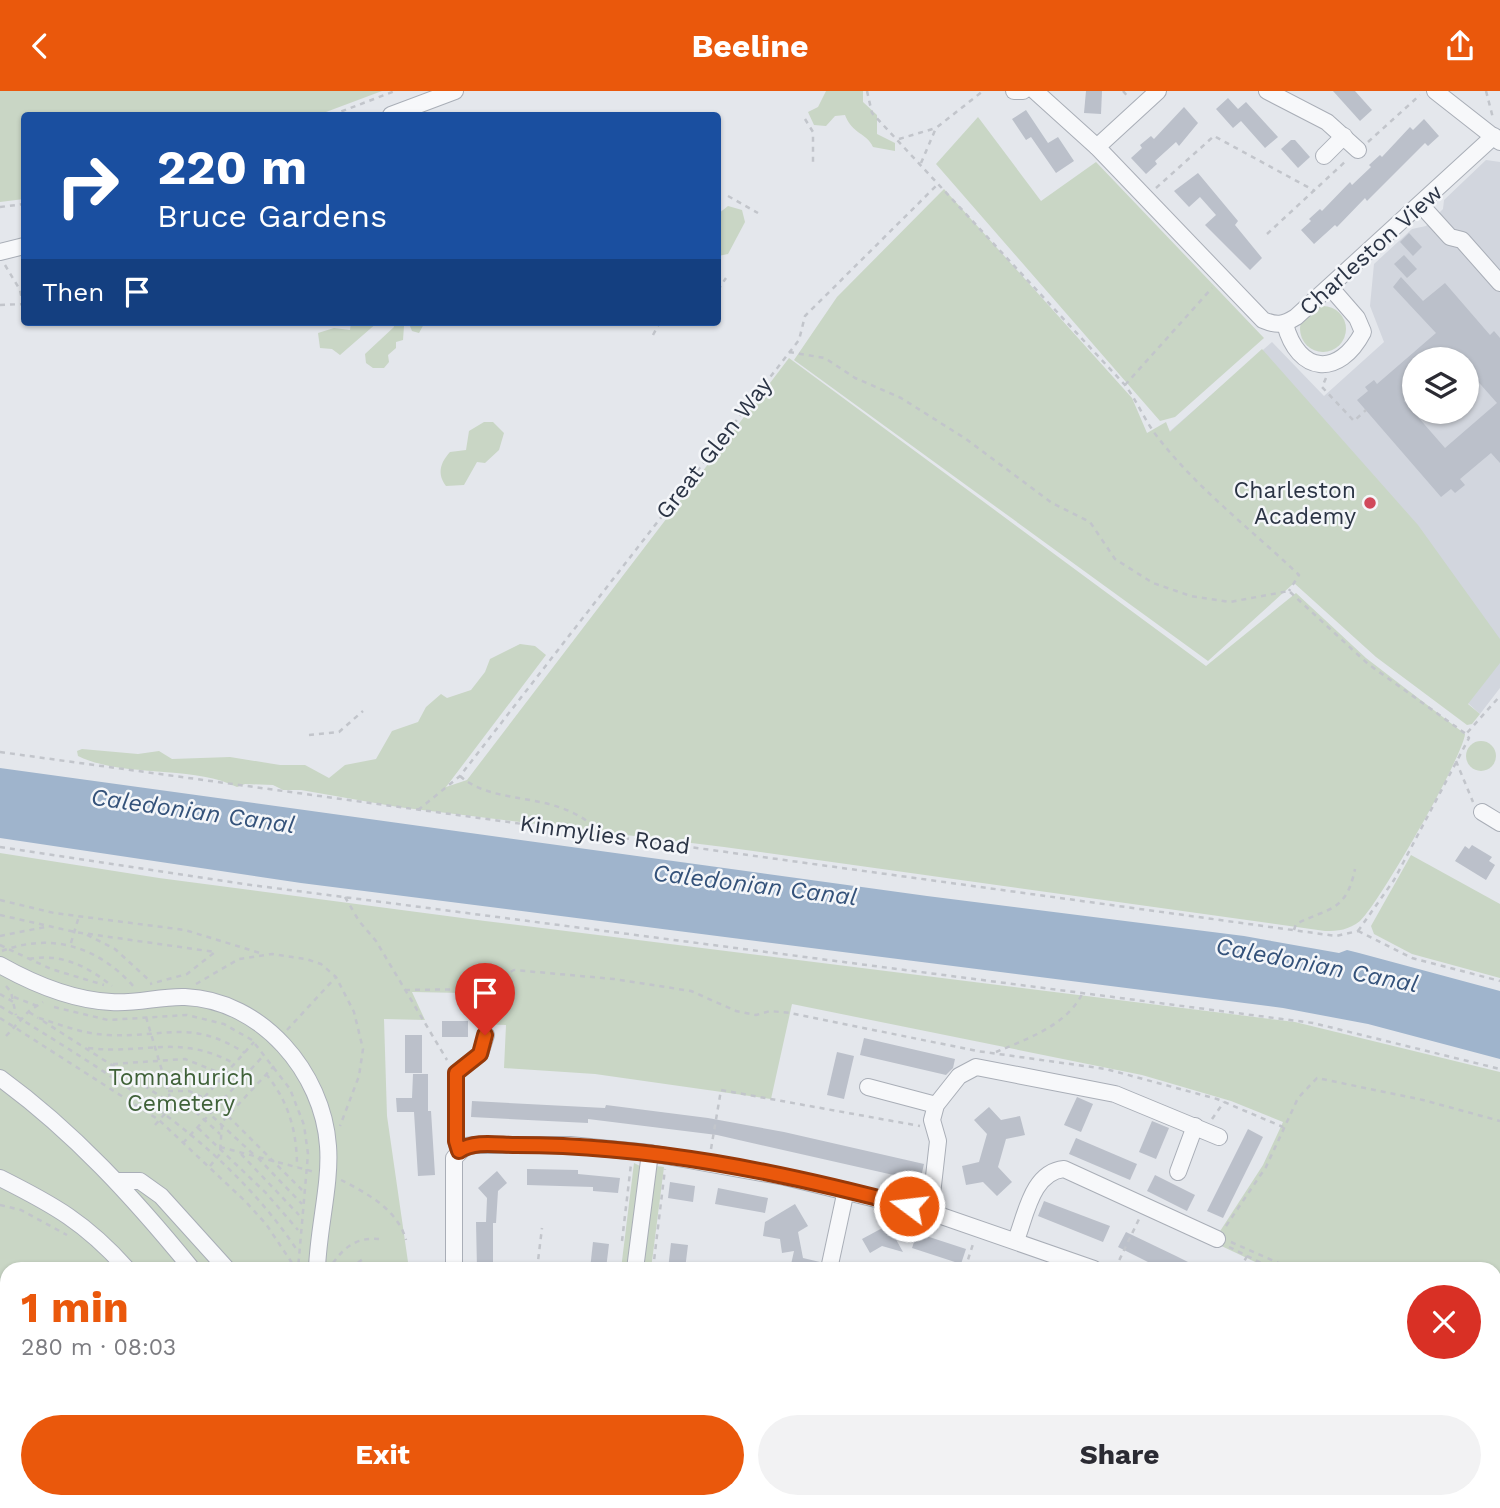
<!DOCTYPE html>
<meta charset="utf-8">
<style>
:root{--surface:#fff;--page:#f2f2f3;--text:#2b2b33;--muted:#7c7c81;--accent:#ea580c}
body{margin:0;font-family:"Work Sans",sans-serif;background:var(--page);color:var(--text);height:100vh;display:flex;flex-direction:column;font-size:26px;white-space:nowrap}
*{box-sizing:border-box;margin:0}
p{font-size:23px;color:var(--muted)}
.icon{flex:none;width:38px;height:38px;fill:none;stroke:currentColor;stroke-width:2;stroke-linecap:round;stroke-linejoin:round}
.map{position:relative;flex:1;overflow:hidden}
.panel{position:absolute;left:0px;top:1171px;width:1502px;height:247px;display:flex;flex-direction:column;background:var(--surface);border-radius:21px 21px 0 0;box-shadow:0 2px 5px #0004}
.panel>*{flex:none}
.banner{position:absolute;left:21px;top:21px;width:700px;height:214px;border-radius:7px;box-shadow:0 2px 5px #0004;background:#1a4fa0;color:#fff;overflow:hidden}
.buttons{position:absolute;left:1402px;top:256px;display:grid;gap:14px}
.buttons a{display:grid;place-items:center;width:77px;height:77px;border-radius:50%;background:var(--surface);box-shadow:0 2px 5px #0004;font-size:35px}
.pin{position:absolute;display:grid;place-items:center;width:60px;height:60px;color:#fff;margin:-72px -30px;border-radius:50% 50% 50% 0;rotate:-45deg;box-shadow:0 0 7px #0007}
.pin .icon{rotate:45deg}
.me{position:absolute;width:77px;margin:-38px;rotate:285deg;stroke-linejoin:round;filter:drop-shadow(0 0 5px #0008)}
.turn{display:flex;align-items:center;gap:24px;height:147px;padding:0 21px;font-size:32px}
.turn .icon{width:91px;height:91px;stroke-width:2.5}
.turn b{display:block;font-size:49px;line-height:60px}
.then{display:flex;align-items:center;height:66px;padding:0 21px;background:#0003;gap:14px;font-size:26px}
.round{display:grid;place-items:center;flex:none;width:74px;height:74px;border-radius:37px;background:var(--page)}
.head{display:flex;align-items:center;justify-content:space-between;height:119px;padding:0 21px}
h1{font-size:42px;font-weight:700;line-height:52px;color:var(--accent)}
.action{display:flex;gap:14px;margin-top:auto;padding:14px 21px}
.action a{flex:1;height:80px;border-radius:42px;background:var(--accent);color:#fff;font-size:28px;font-weight:700;line-height:80px;text-align:center}
.action a+a{background:var(--page);color:var(--text)}
header{display:flex;justify-content:space-between;align-items:center;height:91px;padding:0 21px;background:var(--accent);color:#fff;font-size:32px;font-weight:700}
.map>svg:first-child{display:block}
</style>
<header><svg class="icon" aria-label="back" viewBox="0 0 24 24"><path d="M15 5l-7 7 7 7"/></svg>Beeline<svg class="icon" aria-label="share" viewBox="0 0 24 24"><path d="M12 15V3M7 8l5-5 5 5M5 13v7h14v-7"/></svg></header>
<div class="map">
<svg width="1500" height="1417" viewBox="0 0 1500 1417">
<rect width="100%" height="100%" fill="#e4e7ec"/>
<path fill="#d2d6de" fill-rule="evenodd" d="M1486 69 1500 71V597L1480 623 1169 341 1272 251 1324 305 1384 251 1370 215 1374 173 1412 138 1426 135 1443 118 1444 109ZM1414 268H1466V320H1414Z"/>
<g fill="#c9d6c5">
<path d="M0 0H382L318 24H24V108L0 111Z"/>
<path d="M826 0H863V11L877 24V43L895 52V60L873 56C867 42 852 43 845 24L835 25 826 35 814 34 808 21 818 16Z"/>
<path d="M978 26 1041 110 1096 71 1264 247 1175 326 1160 330 936 73Z"/>
<path d="M944 98 1132 307 1147 342 1166 331 1170 341 1262 258 1418 434 1500 548V572L1468 613 1480 623 1472 633 1467 634 1376 566 1294 492 1208 570 794 269 837 206Z"/>
<path d="M728 115 742 119 745 131 728 163 718 165V123Z"/>
<circle cx="1323" cy="238" r="23"/>
<path d="M351 231H378L340 264 332 258 320 257 318 242 334 237 350 239Z"/>
<path d="M393 231H425L419 242 412 240 410 235H404L403 249 396 251V257L388 264 389 271 384 277H373L366 272 365 263 394 236Z"/>
<path d="M789 267 1206 575 1296 502 1366 567 1465 643C1463 666 1379 813 1360 830 1349 839 1338 840 1325 840L724 756 398 716 301 699H283L273 694 245 693 237 696C193 674 123 687 78 665L77 660 82 658 138 663 159 660 172 668 230 666 280 674H305L329 687 345 674 376 668 392 640 418 631 426 616 441 603 447 607 471 599 485 581 490 568 520 553 535 555 546 564 446 696 467 689Z"/>
<path d="M484 331H493L504 342 499 359 485 372 477 371 464 394 446 395C437 383 440 372 450 361L466 359 469 340Z"/>
<circle cx="1481" cy="665" r="15"/>
<path d="M0 762 159 787 485 830 1295 931 1500 981V1326L1494 1321V1178H1270L1213 1151 1263 1074 1283 1031 1231 1010 1142 984 792 913 771 1008 595 983 504 977 506 934 473 933 464 902 412 901 425 929 384 928 387 1025 409 1178H7V1410H407L413 1417H0Z"/>
<path d="M1411 764 1500 813V887L1412 863 1374 843 1371 835Z"/>
<path d="M634 1072 642 1076 631 1178H621Z"/>
<path d="M656 1075 664 1076 651 1178H641Z"/>
<path d="M462 1411H588L579 1417H462Z"/>
</g>
<path fill="#9fb4cc" d="M0 677 927 805 1244 845 1339 862 1347 859 1359 862 1500 900V968L1368 933 1283 917 301 792 0 747Z"/>
<g fill="#bbc0ca" fill-rule="evenodd">
<path d="M1086 0H1102L1101 23 1084 22Z"/>
<path d="M1333 0H1355L1372 19 1360 30Z"/>
<path d="M1228 7 1238 18 1246 11 1278 46 1265 57 1241 30 1233 37 1216 18Z"/>
<path d="M1184 16 1198 32 1179 55 1176 51 1155 70 1157 73 1146 83 1131 67 1142 57 1140 54 1151 45 1154 48Z"/>
<path d="M1026 19 1048 52 1058 46 1074 70 1056 82 1031 46 1026 49 1012 28Z"/>
<path d="M1424 28 1439 45 1428 55 1425 52 1367 110 1365 107 1337 136 1335 134 1314 153 1301 139 1311 130 1309 128 1320 118 1322 120 1350 91 1352 94 1371 76 1369 74 1380 64 1382 66 1410 36 1413 39Z"/>
<path d="M1291 49H1295L1310 66 1298 77 1281 58Z"/>
<path d="M1198 82 1238 130 1235 134 1262 167 1250 179 1205 134 1216 124 1200 106 1189 116 1174 100Z"/>
<path d="M1409 142 1422 156 1413 165 1400 151Z"/>
<path d="M1404 164 1417 178 1407 187 1394 173Z"/>
<path d="M1401 186 1423 210 1445 192 1490 244 1494 240 1500 247V372L1491 362 1460 388 1465 394 1455 402 1451 398 1441 406 1357 309 1368 300 1365 296 1374 289 1377 293 1436 242 1393 196ZM1414 268H1466V277L1497 312 1445 357 1404 310 1414 301Z"/>
<path d="M1472 754 1492 766 1489 770 1495 774 1486 789 1455 770 1465 755 1469 758Z"/>
<rect x="442" y="930" width="26" height="16"/>
<rect x="405" y="944" width="17" height="38"/>
<path d="M864 947 955 968 953 977 946 984 860 964Z"/>
<path d="M837 961 854 965 844 1008 827 1004Z"/>
<path d="M413 983H428V1020H431L435 1084 418 1085 414 1021H397L396 1007H412Z"/>
<path d="M1077 1006 1093 1013 1081 1041 1064 1034Z"/>
<path d="M472 1010 605 1017 606 1014 708 1027 784 1041 924 1073 920 1090 717 1044 588 1028V1032L471 1026Z"/>
<path d="M989 1016 1001 1029 1020 1025 1025 1044 1006 1048 998 1076 1012 1091 997 1105 983 1091 966 1094 962 1075 979 1071 987 1043 974 1029Z"/>
<path d="M1152 1030 1169 1037 1156 1068 1139 1061Z"/>
<path d="M1248 1038 1263 1046 1223 1127 1207 1120Z"/>
<path d="M1076 1047 1137 1073 1130 1089 1069 1063Z"/>
<path d="M527 1078 578 1079V1083L620 1087 618 1102 593 1100V1096L527 1094Z"/>
<path d="M497 1080 507 1092 498 1100 496 1132H493V1178H477L476 1131H486L487 1107 478 1097Z"/>
<path d="M1155 1084 1195 1104 1187 1120 1147 1100Z"/>
<path d="M670 1091 695 1095 693 1111 668 1107Z"/>
<path d="M718 1097 768 1107 765 1122 715 1113Z"/>
<path d="M1044 1110 1110 1135 1103 1151 1038 1125Z"/>
<path d="M795 1113 808 1135 798 1141 803 1167 820 1171 819 1178H790L794 1160 782 1162 780 1148 763 1145 765 1131Z"/>
<path d="M888 1134 903 1161 882 1155 870 1162 862 1148Z"/>
<path d="M1126 1141 1176 1165 1202 1178H1162L1118 1156Z"/>
<path d="M917 1142 966 1158 961 1173 912 1157Z"/>
<path d="M593 1151 609 1153 606 1178H590Z"/>
<path d="M671 1152 688 1154 685 1178H668Z"/>
</g>
<g fill="none" stroke-linecap="round" stroke-linejoin="round">
<g stroke="#a9aeb7" stroke-width="18">
<g id="minor">
<path d="M1014 0H1023"/>
<path d="M1035 0 1097 56 1263 229C1277 235 1283 234 1296 226L1494 45"/>
<path d="M1267 0 1327 31 1358 59"/>
<path d="M1435 0 1500 51"/>
<path d="M391 24 455 0"/>
<path d="M1097 56 1158 0"/>
<path d="M1324 65 1344 45"/>
<path d="M1421 114 1450 146 1462 149 1500 192"/>
<path d="M0 161 24 155"/>
<path d="M1285 233C1298 283 1339 287 1363 241L1357 227 1330 196"/>
<path d="M1482 721 1500 732"/>
<path d="M0 874C32 892 73 909 111 911 136 913 161 905 185 906 262 909 323 982 328 1055 331 1092 318 1139 317 1178"/>
<path d="M0 987C74 1041 134 1107 192 1178"/>
<path d="M868 996 936 1014"/>
<path d="M459 1060 456 1050V982L480 963 486 944"/>
<path d="M1178 1081 1195 1035"/>
<path d="M0 1087C54 1114 86 1132 127 1178"/>
<path d="M119 1090H140L161 1105 227 1178"/>
<path d="M930 1121 938 1050 932 1029 936 1014 959 985 976 976 1115 1003 1219 1046"/>
<path d="M1016 1149C1026 1124 1032 1081 1064 1078L1217 1148"/>
<path d="M454 1178V1067L466 1055 475 1054H570L650 1062 785 1086 930 1121 1094 1178"/>
<path d="M635 1178 650 1062"/>
<path d="M829 1178 846 1099"/>
<path d="M1494 1308 1500 1313"/>
<path d="M336 1410 360 1417"/>
<path d="M1249 1410 1273 1417"/>
<path d="M1485 1410 1493 1417"/>
<path d="M782 1413 814 1417"/>
<path d="M286 1417 318 1410"/>
<path d="M398 1417 399 1410"/>
<path d="M452 1417V1410"/>
<path d="M589 1417 596 1410"/>
<path d="M869 1417 876 1414 888 1417"/>
<path d="M1070 1417 1073 1410"/>
<path d="M1226 1417 1228 1410"/>
</g>
</g>
<g stroke="#c2c5cb" stroke-width="2.5" stroke-dasharray="5 5" stroke-linecap="butt">
<path d="M867 0 872 22 1125 294C1137 310 1144 328 1156 344 1196 397 1251 438 1299 484L1289 500"/>
<path d="M1123 0 1129 7"/>
<path d="M1486 0 1493 27"/>
<path d="M332 24 395 0"/>
<path d="M805 28 813 41V75"/>
<path d="M899 48 936 37"/>
<path d="M1368 51 1420 4"/>
<path d="M921 72 936 37 983 0"/>
<path d="M1156 97 1214 45 1315 100"/>
<path d="M728 105 758 122"/>
<path d="M0 116 24 113"/>
<path d="M1267 143 1347 69"/>
<path d="M5 174 20 199 23 213"/>
<path d="M718 199 726 187"/>
<path d="M0 214 24 213"/>
<path d="M653 244 660 231"/>
<path d="M789 261 825 267 855 287 901 307 966 348 1052 412 1090 431 1115 468 1153 492 1191 505 1230 511 1289 500 1368 573 1466 643"/>
<path d="M1326 287 1322 296 1354 330 1366 319"/>
<path d="M1125 294 1212 197"/>
<path d="M309 644 339 641 363 620"/>
<path d="M0 661 1336 845 1358 840"/>
<path d="M1456 670 1473 711"/>
<path d="M460 685C498 718 557 696 602 743"/>
<path d="M418 719 460 685 799 249 805 225 939 92"/>
<path d="M0 756 251 794 1313 932 1500 978"/>
<path d="M345 806 359 830 376 850 447 969"/>
<path d="M0 809 54 822 185 839 260 862"/>
<path d="M0 824 75 841 215 861 187 883 150 893"/>
<path d="M1294 839 1296 833C1330 816 1346 821 1355 778"/>
<path d="M1358 840 1394 789 1469 647 1466 643 1500 605"/>
<path d="M1358 840 1412 867 1500 890"/>
<path d="M87 844 115 858 151 891"/>
<path d="M0 845 45 836"/>
<path d="M71 852 79 825"/>
<path d="M0 854 51 878 104 894"/>
<path d="M2 860C52 841 99 856 134 896"/>
<path d="M29 868C61 862 87 875 112 895"/>
<path d="M196 893 239 868 272 863 306 868 321 873 336 886 354 921 363 958 359 985 340 1035"/>
<path d="M6 895 11 901 16 924"/>
<path d="M405 899 478 898 514 879 614 888 691 900 736 920 756 924 770 920 790 922 977 960 1106 978 1217 1008 1283 1036"/>
<path d="M0 903 15 912"/>
<path d="M14 906 37 915"/>
<path d="M0 915C111 985 222 1047 297 1159"/>
<path d="M54 916 108 929 187 924 224 933 252 949 290 998 304 1034 308 1063 298 1178"/>
<path d="M29 921 38 927"/>
<path d="M146 926 171 1010"/>
<path d="M0 927 159 1029 246 1111 266 1133 296 1178"/>
<path d="M39 927C61 934 84 943 108 944 165 947 190 927 245 962"/>
<path d="M43 930 171 1012"/>
<path d="M287 939 335 887"/>
<path d="M6 945 29 920 43 911"/>
<path d="M88 957C147 964 179 942 235 973"/>
<path d="M996 961C1027 948 1068 934 1083 901"/>
<path d="M113 973 185 968 225 984"/>
<path d="M266 983C289 1011 297 1041 297 1076"/>
<path d="M164 985H192L214 995"/>
<path d="M168 1000H189L204 1007"/>
<path d="M198 1012 253 1063"/>
<path d="M188 1014 220 1043"/>
<path d="M228 1025 302 1099"/>
<path d="M1212 1028 1224 1011"/>
<path d="M155 1034 170 1017 200 1011 254 951"/>
<path d="M198 1037 266 1102 298 1139"/>
<path d="M183 1052 264 964"/>
<path d="M220 1056 315 1081"/>
<path d="M711 1058 721 999 920 1035"/>
<path d="M241 1063 299 1124"/>
<path d="M258 1067 302 1113"/>
<path d="M210 1075 220 1063 222 1031 274 975"/>
<path d="M341 1089C367 1102 398 1119 406 1149"/>
<path d="M0 1114 21 1119 67 1144"/>
<path d="M1226 1135 1266 1076 1298 1007 1317 987 1423 1009 1500 1030"/>
<path d="M622 1150 631 1073"/>
<path d="M1231 1151 1292 1178"/>
<path d="M1229 1156 1247 1165 1240 1178"/>
<path d="M1247 1165 1273 1178"/>
<path d="M333 1172C345 1155 358 1146 379 1148"/>
<path d="M350 1178 364 1167"/>
<path d="M537 1178 542 1137"/>
<path d="M653 1178 665 1078"/>
<path d="M965 1178 974 1150"/>
<path d="M1115 1178 1139 1128"/>
<path d="M0 1211 7 1216"/>
<path d="M0 1239 7 1245"/>
<path d="M0 1269 7 1274"/>
<path d="M1494 1372 1500 1365"/>
<path d="M967 1414 980 1413 989 1417"/>
<path d="M534 1417 535 1410"/>
<path d="M1038 1417 1041 1410"/>
<path d="M1132 1417 1135 1410"/>
</g>
<use href="#minor" stroke="#f7f8fa" stroke-width="16"/>
</g>
<g fill="none" stroke-linecap="round" stroke-linejoin="round">
<g stroke="#983908" stroke-width="18">
<path id="route" d="M485 944 480 963 456 982V1050L459 1060C475 1049 498 1054 516 1054 649 1054 781 1081 909 1115"/>
</g>
<use href="#route" stroke="#ea580c" stroke-width="12"/>
</g>
<circle fill="#d1495b" stroke="#f4f6f9" stroke-width="2.5" cx="1370" cy="412" r="7"/>
<g text-anchor="middle" dominant-baseline="central" stroke-width="5" stroke-linejoin="round" paint-order="stroke">
<g font-size="23" fill="#2b3445" stroke="#f4f6f9">
<text transform="translate(1371 159) rotate(-42)">Charleston View</text>
<text transform="translate(714 357) rotate(-52)">Great Glen Way</text>
<text transform="translate(605 744) rotate(8)">Kinmylies Road</text>
</g>
<g font-size="23" fill="#2b3445" stroke="#f4f6f9" text-anchor="end">
<text x="1356" y="399">Charleston<tspan x="1356" dy="26">Academy</tspan></text>
</g>
<g font-size="23" fill="#3f6138" stroke="#f4f6f9">
<text x="181" y="986">Tomnahurich<tspan x="181" dy="26">Cemetery</tspan></text>
</g>
<g font-size="24" font-style="italic" fill="#34527a" stroke="#f4f6f9">
<text transform="translate(193 720) rotate(8)">Caledonian Canal</text>
<text transform="translate(755 794) rotate(7)">Caledonian Canal</text>
<text transform="translate(1317 874) rotate(11)">Caledonian Canal</text>
</g>
</g>
</svg>
<div class="buttons">
<a><svg class="icon" aria-label="layers" viewBox="0 0 24 24"><path d="M12 4l9 5-9 5-9-5zM3 14l9 5 9-5"/></svg></a>
</div>
<div class="pin" style="left:485px;top:944px;background:#d93025"><svg class="icon" aria-label="arrive" viewBox="0 0 24 24"><path d="M6 21V4h12l-3 4 3 4H6"/></svg></div>
<svg class="me" style="left:909px;top:1115px" viewBox="-20 -20 40 40"><circle r="17" fill="#ea580c" stroke="#fff" stroke-width="3"/><path d="M0-11L8 9 0 5-8 9z" fill="#fff"/></svg>
<div class="banner">
<div class="turn"><svg class="icon" aria-label="right" viewBox="0 0 24 24"><path d="M7 20v-9h11M14 6l5 5-5 5"/></svg><div><b>220 m</b>Bruce Gardens</div></div>
<div class="then">Then<svg class="icon" aria-label="arrive" viewBox="0 0 24 24"><path d="M6 21V4h12l-3 4 3 4H6"/></svg></div>
</div>
<section class="panel">
<div class="head"><div><h1>1 min</h1><p>280 m · 08:03</p></div><a class="round" style="background:#d93025;color:#fff"><svg class="icon" aria-label="close" viewBox="0 0 24 24"><path d="M6 6l12 12M18 6L6 18"/></svg></a></div>
<div class="action"><a>Exit</a><a>Share</a></div>
</section>
</div>
